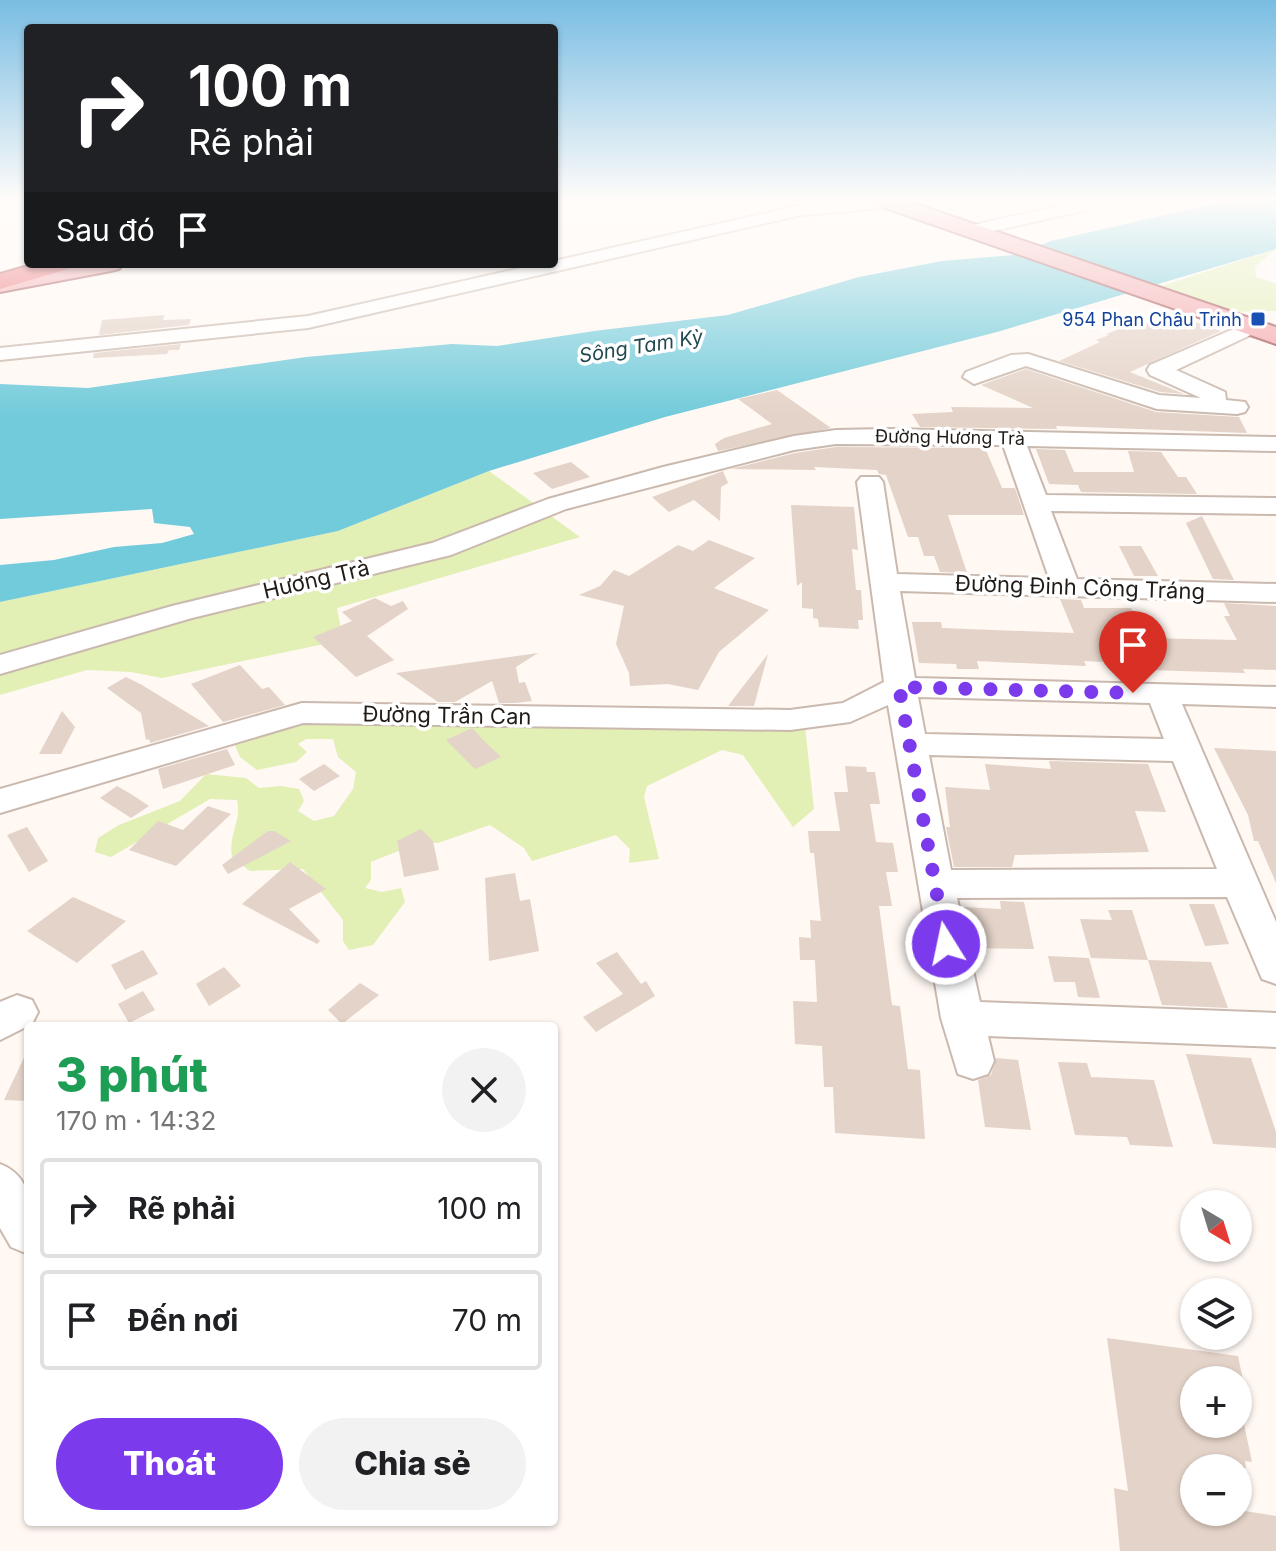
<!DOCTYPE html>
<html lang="vi">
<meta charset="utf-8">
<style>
:root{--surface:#fff;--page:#f2f2f2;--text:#202124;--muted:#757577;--line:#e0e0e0;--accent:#7c3aed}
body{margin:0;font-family:Inter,sans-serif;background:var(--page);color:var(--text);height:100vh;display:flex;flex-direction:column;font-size:30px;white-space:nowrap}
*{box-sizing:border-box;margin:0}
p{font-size:26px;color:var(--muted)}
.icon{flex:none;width:44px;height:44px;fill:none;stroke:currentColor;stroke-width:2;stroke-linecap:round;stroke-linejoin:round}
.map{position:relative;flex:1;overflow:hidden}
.side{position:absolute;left:24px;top:1022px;width:534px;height:504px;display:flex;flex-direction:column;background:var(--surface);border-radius:8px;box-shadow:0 2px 6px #0004}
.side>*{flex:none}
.top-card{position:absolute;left:24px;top:24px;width:534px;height:244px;border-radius:8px;box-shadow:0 2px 6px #0004;background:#202124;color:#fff;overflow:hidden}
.needle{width:52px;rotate:142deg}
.tools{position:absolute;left:1180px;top:1190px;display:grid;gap:16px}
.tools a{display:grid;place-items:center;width:72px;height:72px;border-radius:50%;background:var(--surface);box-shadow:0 2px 6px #0004;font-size:40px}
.pin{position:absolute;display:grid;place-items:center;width:68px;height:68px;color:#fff;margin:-82px -34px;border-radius:50% 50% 50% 0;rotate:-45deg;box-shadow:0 0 8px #0007}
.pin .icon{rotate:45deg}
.me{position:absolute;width:88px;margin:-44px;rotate:350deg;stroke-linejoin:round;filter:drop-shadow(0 0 6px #0008)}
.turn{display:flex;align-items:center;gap:28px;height:168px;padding:0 32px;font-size:36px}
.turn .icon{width:104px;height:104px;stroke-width:2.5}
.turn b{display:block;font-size:56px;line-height:68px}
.then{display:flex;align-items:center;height:76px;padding:0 32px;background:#0003;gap:16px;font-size:30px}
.round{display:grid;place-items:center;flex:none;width:84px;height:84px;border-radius:42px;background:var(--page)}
.overview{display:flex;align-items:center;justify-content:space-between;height:136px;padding:0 32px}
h1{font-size:48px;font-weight:800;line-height:60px;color:#1e9e55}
.primary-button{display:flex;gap:16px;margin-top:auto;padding:16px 32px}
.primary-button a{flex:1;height:92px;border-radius:48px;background:var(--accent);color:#fff;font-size:32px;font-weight:800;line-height:92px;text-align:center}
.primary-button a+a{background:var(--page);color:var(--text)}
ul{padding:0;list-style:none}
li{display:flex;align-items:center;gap:24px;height:100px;margin:0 16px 12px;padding:0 16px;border:4px solid var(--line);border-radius:8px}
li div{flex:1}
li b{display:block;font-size:30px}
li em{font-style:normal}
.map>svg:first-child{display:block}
</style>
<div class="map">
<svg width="1276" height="1551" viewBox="0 0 1276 1551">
<rect width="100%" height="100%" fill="#fff8f3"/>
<g fill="#e2efb5">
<path d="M1276 249 1255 267 1256 277 1276 284V311L1230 312 1158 287Z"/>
<path d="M489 471 580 537 337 608 343 640 162 678 131 672 87 670 0 695V602L338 531Z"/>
<path d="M355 719 805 727 814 809 793 827 743 755 722 750 647 786 644 797 659 859 629 863 630 849 616 835 532 861 524 848 490 825 438 843 411 841 413 845 371 862V880L365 888 382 892 401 888 405 902 373 945 349 950 343 941V920L303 869 250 871 232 857C228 834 242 822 237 800L210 799 111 857 95 852 98 838 119 825 180 801 206 774 246 778 259 788 281 786 299 789 304 801 298 811 314 821 334 816 353 789 356 772 338 757 333 739H306L298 744 307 752 296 762 257 770 240 757 233 741 268 729Z"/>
</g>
<path fill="#72cbdb" d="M1236 199H1276V249L997 332 665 417 489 471 338 531 0 602V565L54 560 114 547 162 543 194 534 190 527 154 523 152 509 0 519V384L88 388 306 357 452 344 497 346 594 331 728 315 859 277 942 261 1013 255 1051 241Z"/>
<g fill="#e4d3c8">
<path d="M164 315 163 320 191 319 189 325 99 335 102 320Z"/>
<path d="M1179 316 1221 331 1130 372 1184 394 1160 392 1059 361 1100 342 1096 340 1109 335 1106 334 1140 321 1153 326Z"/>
<path d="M181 344 179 350H169L167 354 93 358 94 353Z"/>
<path d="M1026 369 1156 412 1239 417 1247 433 1056 426 1057 429 920 427 912 414 953 412 951 407 1033 408 981 385Z"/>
<path d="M777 390 831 428 718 451 715 444 724 438 772 424 738 399Z"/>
<path d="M836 447 985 448 1002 488H1015L1024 515H948L967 573 940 572 934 556H924L918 537H908L886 475 879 474 877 470 814 467 816 470 731 469 795 453Z"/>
<path d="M1036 449 1065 450 1074 472H1134L1128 451 1161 452 1178 477H1186L1197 494 1081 492 1078 485 1049 484Z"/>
<path d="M571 462 590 477 552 489 533 473Z"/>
<path d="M723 471 728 483 721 487 720 521 694 500 669 512 652 497Z"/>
<path d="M791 505 854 507 858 550 852 549 856 590H861L863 620H858L859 629 819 627 818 619 813 618V609L802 608V582L797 586Z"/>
<path d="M1202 516 1234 580 1213 579 1186 523Z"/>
<path d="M709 540 755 558 714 588 769 610 719 652 698 690 668 684 630 686 629 673 616 644 624 606 579 595 600 586 614 570 629 576 678 545 693 551Z"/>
<path d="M1119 546H1141L1158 576H1134Z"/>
<path d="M375 598 391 606 403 601 408 609 367 636 394 660 356 677 313 637 352 621 342 612Z"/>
<path d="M1060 599 1081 600 1084 608H1131L1145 638 1237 640 1224 616H1230L1224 603 1276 606V670L1243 669 1245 673 1147 670 1145 664 1084 661 1086 666 977 661 979 669H957L956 664 919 663 912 622H941L942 628 1074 633Z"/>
<path d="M538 653 516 667 519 683 525 682 532 701 515 703H499L492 681 455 702H438L396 673Z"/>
<path d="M768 654 754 706H728Z"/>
<path d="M240 665 262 689 269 687 285 705 223 722 191 684Z"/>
<path d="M126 677 142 685 209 726 150 743 149 739 146 740 141 713 107 688Z"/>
<path d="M62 711 75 727 61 754H39Z"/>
<path d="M472 728 483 740 501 757 475 769 446 740Z"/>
<path d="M1214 748 1276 751V883L1258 841H1254L1248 815Z"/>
<path d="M227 749 235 765 163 789 158 769Z"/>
<path d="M1049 761 1148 764 1166 812 1135 811 1149 852 1015 855 1012 867H954L946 827H950L945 787 990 790 985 764 1051 769Z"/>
<path d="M324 764 340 776 314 791 299 779Z"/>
<path d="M845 766 866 767 867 772H875L880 804H870L876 842 893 843 898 872H886L892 906H879L892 1005 900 1006 908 1069 920 1070 925 1139 835 1133 833 1087H824L822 1046 795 1044 793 1001 817 1002 815 960H800L799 937 811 938 810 920 821 921 814 853H810L808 831H840L834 792H848Z"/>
<path d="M117 786 131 794 149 806 131 818 100 798Z"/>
<path d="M208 806 231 814 176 866 129 850 158 821 183 830Z"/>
<path d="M27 827 48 861 29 872 7 835Z"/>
<path d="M421 829 433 841 439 870 404 877 397 841Z"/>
<path d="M268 831H274L291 841 228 874 222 865Z"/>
<path d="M290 862 326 889 289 909 320 941 317 944 242 904Z"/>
<path d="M515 873 520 901 530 899 539 951 489 961 485 878Z"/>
<path d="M73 897 126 921 77 963 27 931Z"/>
<path d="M1000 901 1024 902 1034 949 971 948 962 907 1001 909Z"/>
<path d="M1189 904H1214L1229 944 1205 946Z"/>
<path d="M1108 910H1132L1148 960 1091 958 1080 919 1112 920Z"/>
<path d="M143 950 158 974 125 990 111 965Z"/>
<path d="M617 952 641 984 646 981 655 996 596 1032 583 1017 623 994 596 963Z"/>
<path d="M1048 956 1089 958 1100 998 1078 997 1075 982H1054Z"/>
<path d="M1148 960 1211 962 1228 1008 1162 1005Z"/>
<path d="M224 967 241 986 209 1006 196 984Z"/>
<path d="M360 983 379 995 342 1024 328 1010Z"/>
<path d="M143 991 155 1010 129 1023 118 1004Z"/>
<path d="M28 1049V1101L4 1100Z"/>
<path d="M1186 1054 1251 1058 1276 1132V1148L1213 1144Z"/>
<path d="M996 1058 1018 1060 1031 1130 985 1127 978 1080 991 1075Z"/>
<path d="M1058 1062 1087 1063 1091 1077 1154 1080 1173 1147 1130 1145 1127 1137 1075 1135Z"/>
<path d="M1107 1338 1238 1356 1243 1380H1194V1424H1244L1252 1462 1245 1461 1246 1468H1194V1512H1238V1510L1276 1516V1551H1120L1114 1488 1128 1491Z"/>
</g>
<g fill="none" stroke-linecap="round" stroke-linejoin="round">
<g stroke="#cab9ae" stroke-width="4">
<g id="minor">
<path d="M857 199H902L904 202C897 209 815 213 797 216L308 328 0 360V348L308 316 539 264H554V261L797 206Z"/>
<path d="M1081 201 1089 206 1087 210 971 236 962 231 965 227Z"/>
<path d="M1252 321 1262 327 1259 331 1176 370 1225 392 1226 400 1245 402 1248 407 1245 412 1237 414 1157 409 1026 366 974 384 963 377 966 372 1011 355 1028 354 1159 395 1201 398 1150 375 1147 370 1150 365Z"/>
<path d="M888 429 1276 437V451L1027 446 1046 495 1276 498V514L1051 511 1077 579 1276 584V602L900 591 915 678 1276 687V707L1182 704 1276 922V984L1262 979 1227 897 957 898 980 1002 1276 1013V1047L988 1036 994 1061 988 1074 973 1079 958 1074 941 1018 888 705 850 722 790 730 303 723 0 813V789L302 703 790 710 843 703 884 682 857 482 861 477H879L883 482 897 574 1049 578 1003 445 836 444 794 450 566 509 451 555 192 618 0 674V655L172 606 432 543 548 499 663 467 794 436 836 430ZM918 697 1150 703 1164 739 925 734ZM929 755 1173 761 1217 869 951 870Z"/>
<path d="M17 995 32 1000 38 1012 32 1024 0 1040V1002Z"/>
<path d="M0 1164C39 1179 28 1218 28 1254L11 1247 0 1228Z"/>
</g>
</g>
<g stroke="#a45053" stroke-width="4">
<g id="major">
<path d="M871 199H901L1276 327V344L874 204Z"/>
<path d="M73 264H123L119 269 111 271 0 292V278Z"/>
</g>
</g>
<g stroke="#a45053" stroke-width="4">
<path id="highway" d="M35 264H72L68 269 0 289V274Z"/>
</g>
<use href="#minor" fill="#fff" fill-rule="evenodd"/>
<use href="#major" fill="#f3a7ac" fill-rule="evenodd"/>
<use href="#highway" fill="#eb6c74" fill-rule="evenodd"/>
</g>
<linearGradient id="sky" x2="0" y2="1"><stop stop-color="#79bde3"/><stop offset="0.48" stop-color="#fffcfa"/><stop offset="1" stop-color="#fffcfa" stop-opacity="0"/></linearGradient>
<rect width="1276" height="416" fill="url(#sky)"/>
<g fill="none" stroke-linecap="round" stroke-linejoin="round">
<path stroke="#7c3aed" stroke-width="14" stroke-dasharray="0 25.2" d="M946 944 899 687 1133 693"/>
</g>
<rect fill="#1a4fb4" stroke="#fff" stroke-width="3" x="1250" y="311" width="16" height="16" rx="4"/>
<g text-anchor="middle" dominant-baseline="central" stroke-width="7" stroke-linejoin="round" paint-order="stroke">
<g font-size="18" fill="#164399" stroke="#fff" text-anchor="end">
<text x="1242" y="319">954 Phan Châu Trinh</text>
</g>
<g font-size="18" fill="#211b17" stroke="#fff">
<text transform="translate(950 437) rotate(1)">Đường Hương Trà</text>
</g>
<g font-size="20" font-style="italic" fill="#204950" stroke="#fff">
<text transform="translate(641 346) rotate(-9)">Sông Tam Kỳ</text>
</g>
<g font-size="22" fill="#211b17" stroke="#fff">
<text transform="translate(316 579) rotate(-13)">Hương Trà</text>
<text transform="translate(1080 587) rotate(2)">Đường Đinh Công Tráng</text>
<text transform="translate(447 715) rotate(1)">Đường Trần Can</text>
</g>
</g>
</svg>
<div class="tools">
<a><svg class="needle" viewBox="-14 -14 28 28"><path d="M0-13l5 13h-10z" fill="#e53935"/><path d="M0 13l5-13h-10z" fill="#757577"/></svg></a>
<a><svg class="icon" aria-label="layers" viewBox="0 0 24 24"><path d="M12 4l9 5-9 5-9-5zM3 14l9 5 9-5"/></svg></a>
<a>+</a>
<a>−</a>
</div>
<div class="pin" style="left:1133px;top:693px;background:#d93025"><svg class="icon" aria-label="arrive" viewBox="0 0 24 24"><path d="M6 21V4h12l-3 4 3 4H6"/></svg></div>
<svg class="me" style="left:946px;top:944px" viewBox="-20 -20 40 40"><circle r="17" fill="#7c3aed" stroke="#fff" stroke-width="3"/><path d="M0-11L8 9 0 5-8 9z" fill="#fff"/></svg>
<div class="top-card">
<div class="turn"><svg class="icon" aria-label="right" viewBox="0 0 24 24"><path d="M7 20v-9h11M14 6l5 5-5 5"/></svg><div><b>100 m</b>Rẽ phải</div></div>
<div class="then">Sau đó<svg class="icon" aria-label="arrive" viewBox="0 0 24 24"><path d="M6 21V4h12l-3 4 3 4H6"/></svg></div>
</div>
<section class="side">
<div class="overview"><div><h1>3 phút</h1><p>170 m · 14:32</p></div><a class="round"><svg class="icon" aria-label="close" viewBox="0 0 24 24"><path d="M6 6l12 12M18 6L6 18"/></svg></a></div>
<ul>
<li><svg class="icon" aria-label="right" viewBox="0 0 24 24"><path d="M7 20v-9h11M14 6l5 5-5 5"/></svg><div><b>Rẽ phải</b></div><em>100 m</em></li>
<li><svg class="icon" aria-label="arrive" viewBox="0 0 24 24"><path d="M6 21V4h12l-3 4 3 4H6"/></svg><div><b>Đến nơi</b></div><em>70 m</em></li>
</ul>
<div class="primary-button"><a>Thoát</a><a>Chia sẻ</a></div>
</section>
</div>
